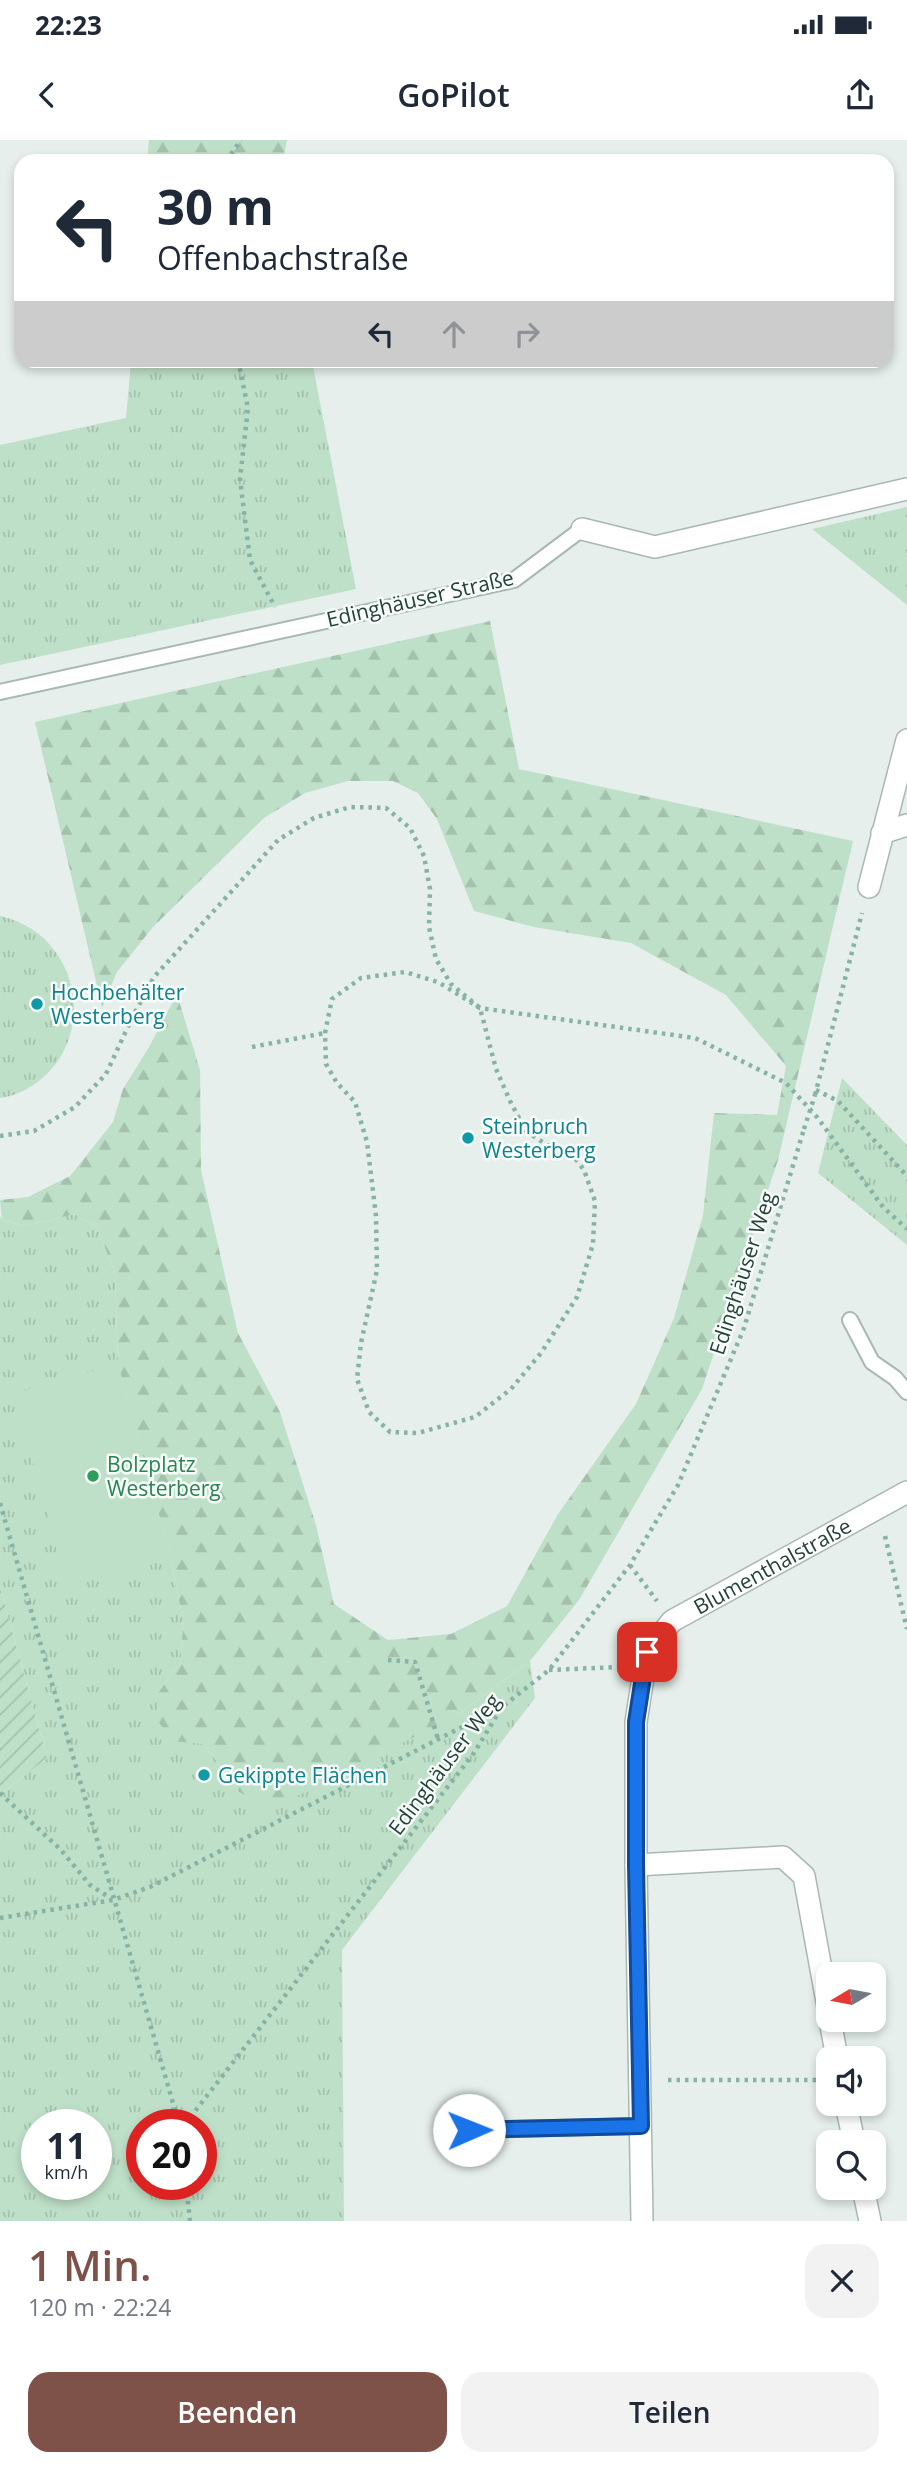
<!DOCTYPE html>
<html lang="de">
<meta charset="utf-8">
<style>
:root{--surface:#fff;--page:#f2f2f3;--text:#1f2937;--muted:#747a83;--accent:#7f5249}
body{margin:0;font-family:"Open Sans",sans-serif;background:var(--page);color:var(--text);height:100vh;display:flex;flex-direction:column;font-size:26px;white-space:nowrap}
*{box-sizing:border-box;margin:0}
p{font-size:23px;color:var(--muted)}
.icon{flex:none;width:38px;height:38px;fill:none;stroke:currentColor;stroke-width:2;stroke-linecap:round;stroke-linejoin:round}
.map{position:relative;height:2081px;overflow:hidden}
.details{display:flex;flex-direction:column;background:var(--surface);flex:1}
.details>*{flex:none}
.guide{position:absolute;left:14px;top:14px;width:880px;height:214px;border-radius:21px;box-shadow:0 4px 10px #0003;background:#fff;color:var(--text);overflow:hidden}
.needle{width:46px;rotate:260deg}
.tools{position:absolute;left:816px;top:1822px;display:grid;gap:14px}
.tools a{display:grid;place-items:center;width:70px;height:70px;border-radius:14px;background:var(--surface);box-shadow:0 4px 10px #0003;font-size:35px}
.speed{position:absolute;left:21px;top:1969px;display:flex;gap:14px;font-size:35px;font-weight:700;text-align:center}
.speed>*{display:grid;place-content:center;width:91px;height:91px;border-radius:50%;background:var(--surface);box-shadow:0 4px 10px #0003;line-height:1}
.speed small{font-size:18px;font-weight:400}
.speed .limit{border:10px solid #d22;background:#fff;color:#111}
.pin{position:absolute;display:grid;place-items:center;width:60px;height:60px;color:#fff;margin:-30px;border-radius:14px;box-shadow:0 4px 10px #0006}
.me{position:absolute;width:77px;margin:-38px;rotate:89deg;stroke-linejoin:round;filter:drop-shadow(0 0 5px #0008)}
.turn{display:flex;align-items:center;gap:24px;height:147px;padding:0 28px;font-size:32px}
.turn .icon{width:91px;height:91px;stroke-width:2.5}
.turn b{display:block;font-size:49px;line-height:60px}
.lanes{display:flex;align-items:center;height:66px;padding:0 28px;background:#0003;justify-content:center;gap:35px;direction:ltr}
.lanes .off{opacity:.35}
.round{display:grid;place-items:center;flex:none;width:74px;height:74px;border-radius:21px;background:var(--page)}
.overview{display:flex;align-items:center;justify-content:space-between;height:119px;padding:0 28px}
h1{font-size:42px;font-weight:600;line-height:52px;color:var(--accent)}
.action{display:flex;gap:14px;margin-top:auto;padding:14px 28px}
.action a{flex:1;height:80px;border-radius:21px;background:var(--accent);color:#fff;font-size:28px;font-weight:600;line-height:80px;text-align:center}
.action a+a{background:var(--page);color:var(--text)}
.status{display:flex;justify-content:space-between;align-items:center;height:49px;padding:0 35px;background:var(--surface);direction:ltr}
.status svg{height:19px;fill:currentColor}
header{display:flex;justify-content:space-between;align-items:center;height:91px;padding:0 28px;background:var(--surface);font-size:32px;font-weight:600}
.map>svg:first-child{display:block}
</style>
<div class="status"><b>22:23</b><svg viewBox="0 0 49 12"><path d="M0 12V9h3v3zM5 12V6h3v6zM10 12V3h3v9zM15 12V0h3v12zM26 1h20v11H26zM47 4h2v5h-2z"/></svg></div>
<header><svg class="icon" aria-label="back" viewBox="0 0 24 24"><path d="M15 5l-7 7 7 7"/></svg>GoPilot<svg class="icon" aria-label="share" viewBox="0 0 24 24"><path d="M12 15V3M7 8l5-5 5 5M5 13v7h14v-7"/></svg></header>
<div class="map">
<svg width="907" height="2081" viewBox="0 0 907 2081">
<defs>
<pattern id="grass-tufts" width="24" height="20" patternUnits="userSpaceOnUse" patternTransform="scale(1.75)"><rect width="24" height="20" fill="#bfe0c8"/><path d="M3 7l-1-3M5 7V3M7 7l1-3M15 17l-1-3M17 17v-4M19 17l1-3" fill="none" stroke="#a4c1ad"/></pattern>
<pattern id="forest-firs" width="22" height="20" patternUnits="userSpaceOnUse" patternTransform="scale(1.75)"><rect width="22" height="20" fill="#bfe0c8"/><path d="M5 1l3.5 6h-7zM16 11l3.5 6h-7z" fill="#a4c1ad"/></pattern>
<pattern id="garden-furrows" width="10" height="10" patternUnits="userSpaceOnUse" patternTransform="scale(1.75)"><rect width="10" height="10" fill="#bfe0c8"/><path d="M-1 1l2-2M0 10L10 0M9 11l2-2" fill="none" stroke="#a4c1ad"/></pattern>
</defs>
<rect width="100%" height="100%" fill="#e6efeb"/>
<g fill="url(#grass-tufts)" fill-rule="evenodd">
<path d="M131 221H312L356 449 0 525V305L126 278Z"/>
<path d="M907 367V465L812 389Z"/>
<path d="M0 776C87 795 101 914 21 952 15 955 7 957 0 958Z"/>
<path d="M842 938 907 1005V1105L818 1033Z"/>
<path d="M75 1074 97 1087 115 1134 118 1224 171 1419 183 1480 181 1521 158 1553 204 1604 239 1652 456 1576 530 1521 535 1558 342 1810 344 2081H0V1655L47 1618 0 1447V1076L2 1080 25 1086ZM37 1984H96V2044H37ZM142 1984H201V2044H142Z"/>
</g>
<g fill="url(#forest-firs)">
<path d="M149 0H287L283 21H147Z"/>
<path d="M490 481 519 629 853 701 778 1020 702 1249 579 1460 530 1521 456 1576 271 1669 239 1652 204 1604 173 1601 157 1580 158 1553 181 1521 183 1480 171 1419 118 1224 115 1134 97 1087 75 1074 25 1086 2 1080 0 1060 28 1057 70 1036 113 982 123 949 149 907 177 854 200 930 201 1030 238 1193 280 1272 316 1385 334 1464 388 1500 451 1494 507 1466 558 1374 636 1264 674 1178 703 1075 714 973 777 975 786 926 726 855 631 803 534 787 474 771 437 679 418 653 393 641H348L305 653 264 678 153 787 117 832 102 867 35 582Z"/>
</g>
<path fill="url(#garden-furrows)" d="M0 1447 47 1618 0 1655Z"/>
<path fill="#bfe0c8" d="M118 1224 171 1419 67 1447 14 1253Z"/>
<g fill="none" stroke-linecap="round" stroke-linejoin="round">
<g stroke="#a8b8b2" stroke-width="18">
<g id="lane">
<path d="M0 552 514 440 582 389"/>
<path d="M850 1180 872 1222 895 1238 907 1252"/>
<path d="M469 1990 641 1986"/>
</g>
</g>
<g stroke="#a8b8b2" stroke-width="24">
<g id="street">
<path d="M582 389 655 407 907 349"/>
<path d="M882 693 907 685"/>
<path d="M869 747 907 600"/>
<path d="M636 1725 783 1717 804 1736 828 1867"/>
<path d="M830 1880 837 1918"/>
<path d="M846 1964 854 2002"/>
<path d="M863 2048 870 2081"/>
<path id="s1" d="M642 2081 636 1725V1582L647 1512 672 1481 907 1352"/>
</g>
</g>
<g stroke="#86b3a5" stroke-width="4.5" stroke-dasharray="3.5 5" stroke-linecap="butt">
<path d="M226 21 241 0"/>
<path d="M238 220 248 268 240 339 250 420 275 467"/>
<path d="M252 907 325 893"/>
<path d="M816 950 838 961 907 1036"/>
<path d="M815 955 862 773"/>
<path d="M0 996 34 991 75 967 106 934 132 878 154 837 278 700 314 678 350 667 386 668 410 688 424 716 430 749 429 787 436 819 451 844 480 868 496 929 511 963 526 991 547 1005 569 1010 584 1030 595 1061 593 1104 577 1157 541 1213 511 1249 475 1277 418 1293 390 1292 369 1272 357 1239 361 1203 377 1130 376 1076 367 1002 355 962 337 943 326 924 325 893 332 859 361 838 405 832 438 842 480 868 695 898 786 943 817 977 883 1067 907 1089"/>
<path d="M0 1363 179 1984"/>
<path d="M885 1396 907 1489"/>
<path d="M630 1425 657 1461"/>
<path d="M388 1520 415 1522 438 1599"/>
<path d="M549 1530 618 1527"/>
<path d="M0 1653 61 1710 90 1745 112 1759"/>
<path d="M0 1778 113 1760 150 1747 501 1567"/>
<path d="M668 1940H820"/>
<path d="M185 1984 474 1613 502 1567 549 1530 630 1425 678 1345 744 1188 804 989"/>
<path d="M186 2044 190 2081"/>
</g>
<use href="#lane" stroke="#fff" stroke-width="14"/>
<use href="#street" stroke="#fff" stroke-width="21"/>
<path stroke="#86b3a5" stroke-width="4.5" stroke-dasharray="3.5 5" stroke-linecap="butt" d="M804 989 815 955"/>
</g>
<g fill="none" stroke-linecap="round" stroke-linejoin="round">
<g stroke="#114b97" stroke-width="18">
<path id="route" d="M469 1990 641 1986 636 1725V1582L647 1512"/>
</g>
<use href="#route" stroke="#1a73e8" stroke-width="12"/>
</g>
<g fill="#0f9aa8" stroke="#f7fbf9" stroke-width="2.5">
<circle cx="37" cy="864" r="7"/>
<circle cx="468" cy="998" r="7"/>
<circle cx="204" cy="1635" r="7"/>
</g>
<circle fill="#2e9e5b" stroke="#f7fbf9" stroke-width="2.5" cx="93" cy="1336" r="7"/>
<g text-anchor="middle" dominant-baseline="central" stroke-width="5" stroke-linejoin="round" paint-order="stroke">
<g font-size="21" fill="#24423a" stroke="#f7fbf9">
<text transform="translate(420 458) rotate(-13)">Edinghäuser Straße</text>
<text transform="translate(742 1133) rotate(-72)">Edinghäuser Weg</text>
<text stroke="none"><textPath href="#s1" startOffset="724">Blumenthalstraße</textPath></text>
<text transform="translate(444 1624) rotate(-53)">Edinghäuser Weg</text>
</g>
<g font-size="21" fill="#0d838f" stroke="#f7fbf9" text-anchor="start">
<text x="51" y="852">Hochbehälter<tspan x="51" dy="24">Westerberg</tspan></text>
<text x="482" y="986">Steinbruch<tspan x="482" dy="24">Westerberg</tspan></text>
<text x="218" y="1635">Gekippte Flächen</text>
</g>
<g font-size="21" fill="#27864d" stroke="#f7fbf9" text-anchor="start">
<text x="107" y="1324">Bolzplatz<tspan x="107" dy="24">Westerberg</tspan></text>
</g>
</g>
</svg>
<div class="tools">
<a><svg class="needle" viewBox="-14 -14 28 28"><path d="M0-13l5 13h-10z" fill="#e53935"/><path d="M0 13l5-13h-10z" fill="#747a83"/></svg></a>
<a><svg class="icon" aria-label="sound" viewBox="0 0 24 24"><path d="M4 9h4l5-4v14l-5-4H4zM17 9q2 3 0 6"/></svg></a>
<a><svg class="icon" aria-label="search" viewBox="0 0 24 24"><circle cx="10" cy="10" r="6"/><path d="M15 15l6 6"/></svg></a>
</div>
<div class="speed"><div>11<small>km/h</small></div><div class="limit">20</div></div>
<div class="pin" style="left:647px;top:1512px;background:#d93025"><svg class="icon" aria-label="arrive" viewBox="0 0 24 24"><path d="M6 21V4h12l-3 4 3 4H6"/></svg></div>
<svg class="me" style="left:469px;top:1990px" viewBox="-20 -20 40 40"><circle r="19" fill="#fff"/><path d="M0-13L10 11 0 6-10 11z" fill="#1a73e8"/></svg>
<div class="guide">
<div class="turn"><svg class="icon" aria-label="left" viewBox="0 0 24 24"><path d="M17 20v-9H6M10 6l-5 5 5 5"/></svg><div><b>30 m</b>Offenbachstraße</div></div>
<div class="lanes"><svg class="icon" aria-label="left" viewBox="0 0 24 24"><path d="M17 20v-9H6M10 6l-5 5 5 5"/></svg><svg class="icon off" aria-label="ahead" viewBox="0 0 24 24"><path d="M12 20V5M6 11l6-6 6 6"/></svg><svg class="icon off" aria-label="right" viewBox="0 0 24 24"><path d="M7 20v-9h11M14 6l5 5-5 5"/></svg></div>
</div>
</div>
<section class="details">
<div class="overview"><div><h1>1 Min.</h1><p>120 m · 22:24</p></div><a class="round"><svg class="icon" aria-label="close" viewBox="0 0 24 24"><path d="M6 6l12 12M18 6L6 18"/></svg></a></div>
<div class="action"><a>Beenden</a><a>Teilen</a></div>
</section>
